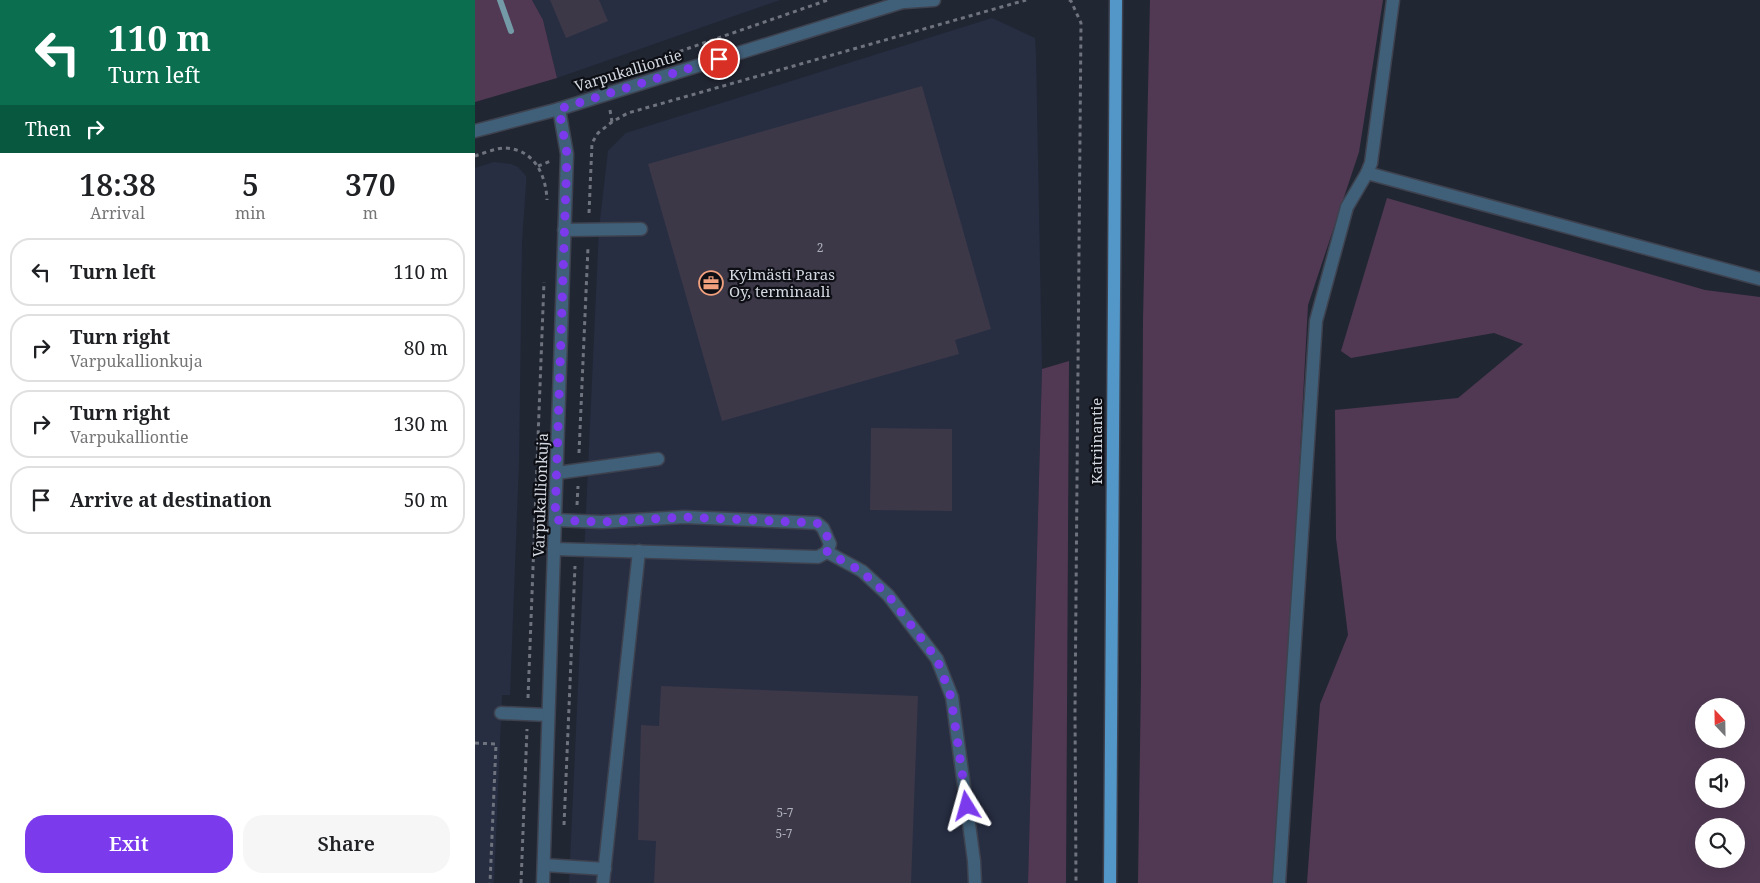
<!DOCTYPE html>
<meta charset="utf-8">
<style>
:root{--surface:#fff;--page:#f6f6f6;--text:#202124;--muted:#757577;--line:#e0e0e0;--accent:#7c3aed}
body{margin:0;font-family:"Noto Serif",serif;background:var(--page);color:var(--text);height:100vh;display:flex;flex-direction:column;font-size:19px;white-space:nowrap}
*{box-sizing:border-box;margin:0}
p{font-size:16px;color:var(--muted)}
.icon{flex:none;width:28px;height:28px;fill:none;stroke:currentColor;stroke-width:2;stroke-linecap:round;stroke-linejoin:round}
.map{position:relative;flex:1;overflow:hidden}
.side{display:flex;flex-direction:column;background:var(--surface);width:475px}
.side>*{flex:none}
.top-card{background:#0b6e4f;color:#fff;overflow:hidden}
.needle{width:32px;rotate:338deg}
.tools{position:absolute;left:1220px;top:698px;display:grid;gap:10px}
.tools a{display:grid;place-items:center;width:50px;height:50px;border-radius:50%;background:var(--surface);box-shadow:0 5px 20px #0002;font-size:25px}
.pin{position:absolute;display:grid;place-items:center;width:42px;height:42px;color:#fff;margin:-21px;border:2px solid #fff;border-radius:50%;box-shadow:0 1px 5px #0007}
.me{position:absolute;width:55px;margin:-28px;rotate:352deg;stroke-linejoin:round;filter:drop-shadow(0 0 4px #0008)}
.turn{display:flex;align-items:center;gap:18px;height:105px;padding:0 25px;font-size:22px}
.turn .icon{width:65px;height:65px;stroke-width:2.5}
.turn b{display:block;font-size:35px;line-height:42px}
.then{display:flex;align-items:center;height:48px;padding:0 25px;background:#0003;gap:10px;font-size:19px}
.eta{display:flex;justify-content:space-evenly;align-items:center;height:85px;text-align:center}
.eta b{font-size:30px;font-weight:600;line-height:35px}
.action{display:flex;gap:10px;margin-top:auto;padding:10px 25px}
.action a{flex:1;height:58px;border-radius:20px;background:var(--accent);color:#fff;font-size:20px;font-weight:600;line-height:58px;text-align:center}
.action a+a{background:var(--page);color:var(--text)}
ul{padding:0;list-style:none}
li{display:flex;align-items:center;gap:15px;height:68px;margin:0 10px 8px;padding:0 15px;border:2px solid var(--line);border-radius:20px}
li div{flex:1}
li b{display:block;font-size:19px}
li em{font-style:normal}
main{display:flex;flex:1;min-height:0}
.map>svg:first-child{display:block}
</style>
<main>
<section class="side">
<div class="top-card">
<div class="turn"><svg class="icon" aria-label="left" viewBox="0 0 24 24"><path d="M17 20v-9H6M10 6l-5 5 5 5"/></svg><div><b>110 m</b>Turn left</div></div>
<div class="then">Then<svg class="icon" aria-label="right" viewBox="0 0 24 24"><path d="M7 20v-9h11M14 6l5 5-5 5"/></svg></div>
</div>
<div class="eta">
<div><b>18:38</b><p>Arrival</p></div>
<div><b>5</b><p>min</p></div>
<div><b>370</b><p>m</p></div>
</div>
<ul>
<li><svg class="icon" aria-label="left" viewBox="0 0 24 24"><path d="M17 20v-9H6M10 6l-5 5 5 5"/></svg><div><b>Turn left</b></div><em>110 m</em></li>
<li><svg class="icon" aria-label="right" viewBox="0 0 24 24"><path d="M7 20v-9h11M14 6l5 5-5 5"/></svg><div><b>Turn right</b><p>Varpukallionkuja</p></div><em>80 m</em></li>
<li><svg class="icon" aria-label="right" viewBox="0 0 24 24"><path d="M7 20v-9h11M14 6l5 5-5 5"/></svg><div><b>Turn right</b><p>Varpukalliontie</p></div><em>130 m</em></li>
<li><svg class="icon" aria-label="arrive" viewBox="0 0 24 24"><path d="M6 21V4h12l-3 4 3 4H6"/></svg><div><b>Arrive at destination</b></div><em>50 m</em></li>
</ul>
<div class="action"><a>Exit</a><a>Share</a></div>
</section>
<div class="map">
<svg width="1285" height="883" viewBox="0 0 1285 883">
<rect width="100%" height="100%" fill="#212633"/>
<g fill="#272e42">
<path d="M57 0H305L82 78 68 20Z"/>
<path d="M517 18 560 38 561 56 567 369 553 883H94L124 229 133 151 151 133Z"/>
<path d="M19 162 36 164 43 167 51 176V184L47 242 44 462 35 695H27L19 883H0V168Z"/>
</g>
<g fill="#513953" fill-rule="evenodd">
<path d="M0 0H57L68 20 82 78 0 102Z"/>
<path d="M675 0H908L884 152 833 305 813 676 797 883H663L666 679 668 320Z"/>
<path d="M912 198 1230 290 1285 297V883H832L845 704 873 635 861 538 860 410 983 398 1048 344 1019 333 876 358 866 351ZM1261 706V739H1229V706ZM1261 766V799H1229V766ZM1261 826V859H1229V826Z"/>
<path d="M594 361 591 883H553L567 369Z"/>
</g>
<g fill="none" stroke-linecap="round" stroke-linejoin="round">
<path stroke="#739aa6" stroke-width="6" d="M25 0 36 31"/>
</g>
<g fill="#3c3848">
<path d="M75 0H124L133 21 91 38Z"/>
<path d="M447 86 516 329 480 340 484 354 247 421 173 164Z"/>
<path d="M396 428 477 429V511L395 510Z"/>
<path d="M186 686 443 696 436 883H179L181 841 163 840 166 725 184 726Z"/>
</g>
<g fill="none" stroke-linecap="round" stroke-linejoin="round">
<g stroke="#3e424f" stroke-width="15">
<g id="minor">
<path d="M430 2 459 0"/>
<path d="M0 131 84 109 434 0"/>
<path d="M892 173 896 163 918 0"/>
<path d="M89 230 166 229"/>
<path d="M82 473 183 459"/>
<path d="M79 549 343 557 352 552 355 544 348 528 342 523 209 517 127 522 80 520"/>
<path d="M352 552 387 571 413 595 462 659 477 697 499 861 500 883"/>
<path d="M26 713 73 715"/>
<path d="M69 865 130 869"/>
<path d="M68 883 92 154 84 109"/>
<path d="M128 883 164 551"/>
<path d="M804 883 841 321 872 207 892 173 1285 279"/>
</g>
</g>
<g stroke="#3e424f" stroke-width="15">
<path id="major" d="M635 883 641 0"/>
</g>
<g stroke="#6e737e" stroke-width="3" stroke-dasharray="4 4" stroke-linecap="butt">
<path d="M594 0 596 1 606 23 600 712 601 883"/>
<path d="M197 54 353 0"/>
<path d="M135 110 137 122"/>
<path d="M0 156C9 153 21 148 30 148 59 149 71 175 72 200"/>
<path d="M63 166 76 161"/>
<path d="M114 213 117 143 123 133 137 122 153 113 551 0"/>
<path d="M104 453 113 247"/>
<path d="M102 505 103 486"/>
<path d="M53 698 69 282"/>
<path d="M0 743 21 744 15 883"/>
<path d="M89 825 100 566"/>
<path d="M46 883 52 729"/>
</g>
<use href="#minor" stroke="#405f78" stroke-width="12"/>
<use href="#major" stroke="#5397c9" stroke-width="12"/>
</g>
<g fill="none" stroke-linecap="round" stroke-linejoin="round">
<path stroke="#7c3aed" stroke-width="9" stroke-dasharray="0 16.2" d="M244 59 84 109 92 154 80 520 127 522 209 517 342 523C349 529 352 535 355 544L352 552 386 571 413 595 462 659 476 697 492 806"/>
</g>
<defs>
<g id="office-ring" transform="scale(1.25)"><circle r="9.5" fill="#0d0f15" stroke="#f2a17e" stroke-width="1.5"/><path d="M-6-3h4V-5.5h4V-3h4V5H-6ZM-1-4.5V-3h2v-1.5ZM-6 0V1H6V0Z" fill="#f2a17e"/></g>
</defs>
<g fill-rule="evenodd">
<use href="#office-ring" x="236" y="283"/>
</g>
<g text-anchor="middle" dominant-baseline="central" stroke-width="4.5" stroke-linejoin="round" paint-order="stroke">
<g font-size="12" fill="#aeb0bb">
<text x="345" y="247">2</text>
<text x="310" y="812">5-7</text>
<text x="309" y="833">5-7</text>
</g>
<g font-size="15" fill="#d4d8e1" stroke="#0d0f15">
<text transform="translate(153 70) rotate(-17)">Varpukalliontie</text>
<text transform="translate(621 441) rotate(-90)">Katriinantie</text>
<text transform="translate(65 495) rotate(-88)">Varpukallionkuja</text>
</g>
<g font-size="15" fill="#d4d8e1" stroke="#0d0f15" text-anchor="start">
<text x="254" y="274">Kylmästi Paras<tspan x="254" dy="17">Oy, terminaali</tspan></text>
</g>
</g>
</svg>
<div class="tools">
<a><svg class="needle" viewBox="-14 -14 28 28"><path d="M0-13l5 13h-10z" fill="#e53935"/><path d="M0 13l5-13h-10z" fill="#757577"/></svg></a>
<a><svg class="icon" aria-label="sound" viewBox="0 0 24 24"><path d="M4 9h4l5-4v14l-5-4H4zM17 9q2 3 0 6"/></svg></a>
<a><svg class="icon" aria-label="search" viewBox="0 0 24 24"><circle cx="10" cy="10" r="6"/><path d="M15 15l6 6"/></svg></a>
</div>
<div class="pin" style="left:244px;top:59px;background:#d93025"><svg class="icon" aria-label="arrive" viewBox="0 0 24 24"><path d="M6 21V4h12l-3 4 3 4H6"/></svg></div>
<svg class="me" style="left:492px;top:806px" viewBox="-20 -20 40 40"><path d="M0-17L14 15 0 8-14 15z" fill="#7c3aed" stroke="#fff" stroke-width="4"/></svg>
</div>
</main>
